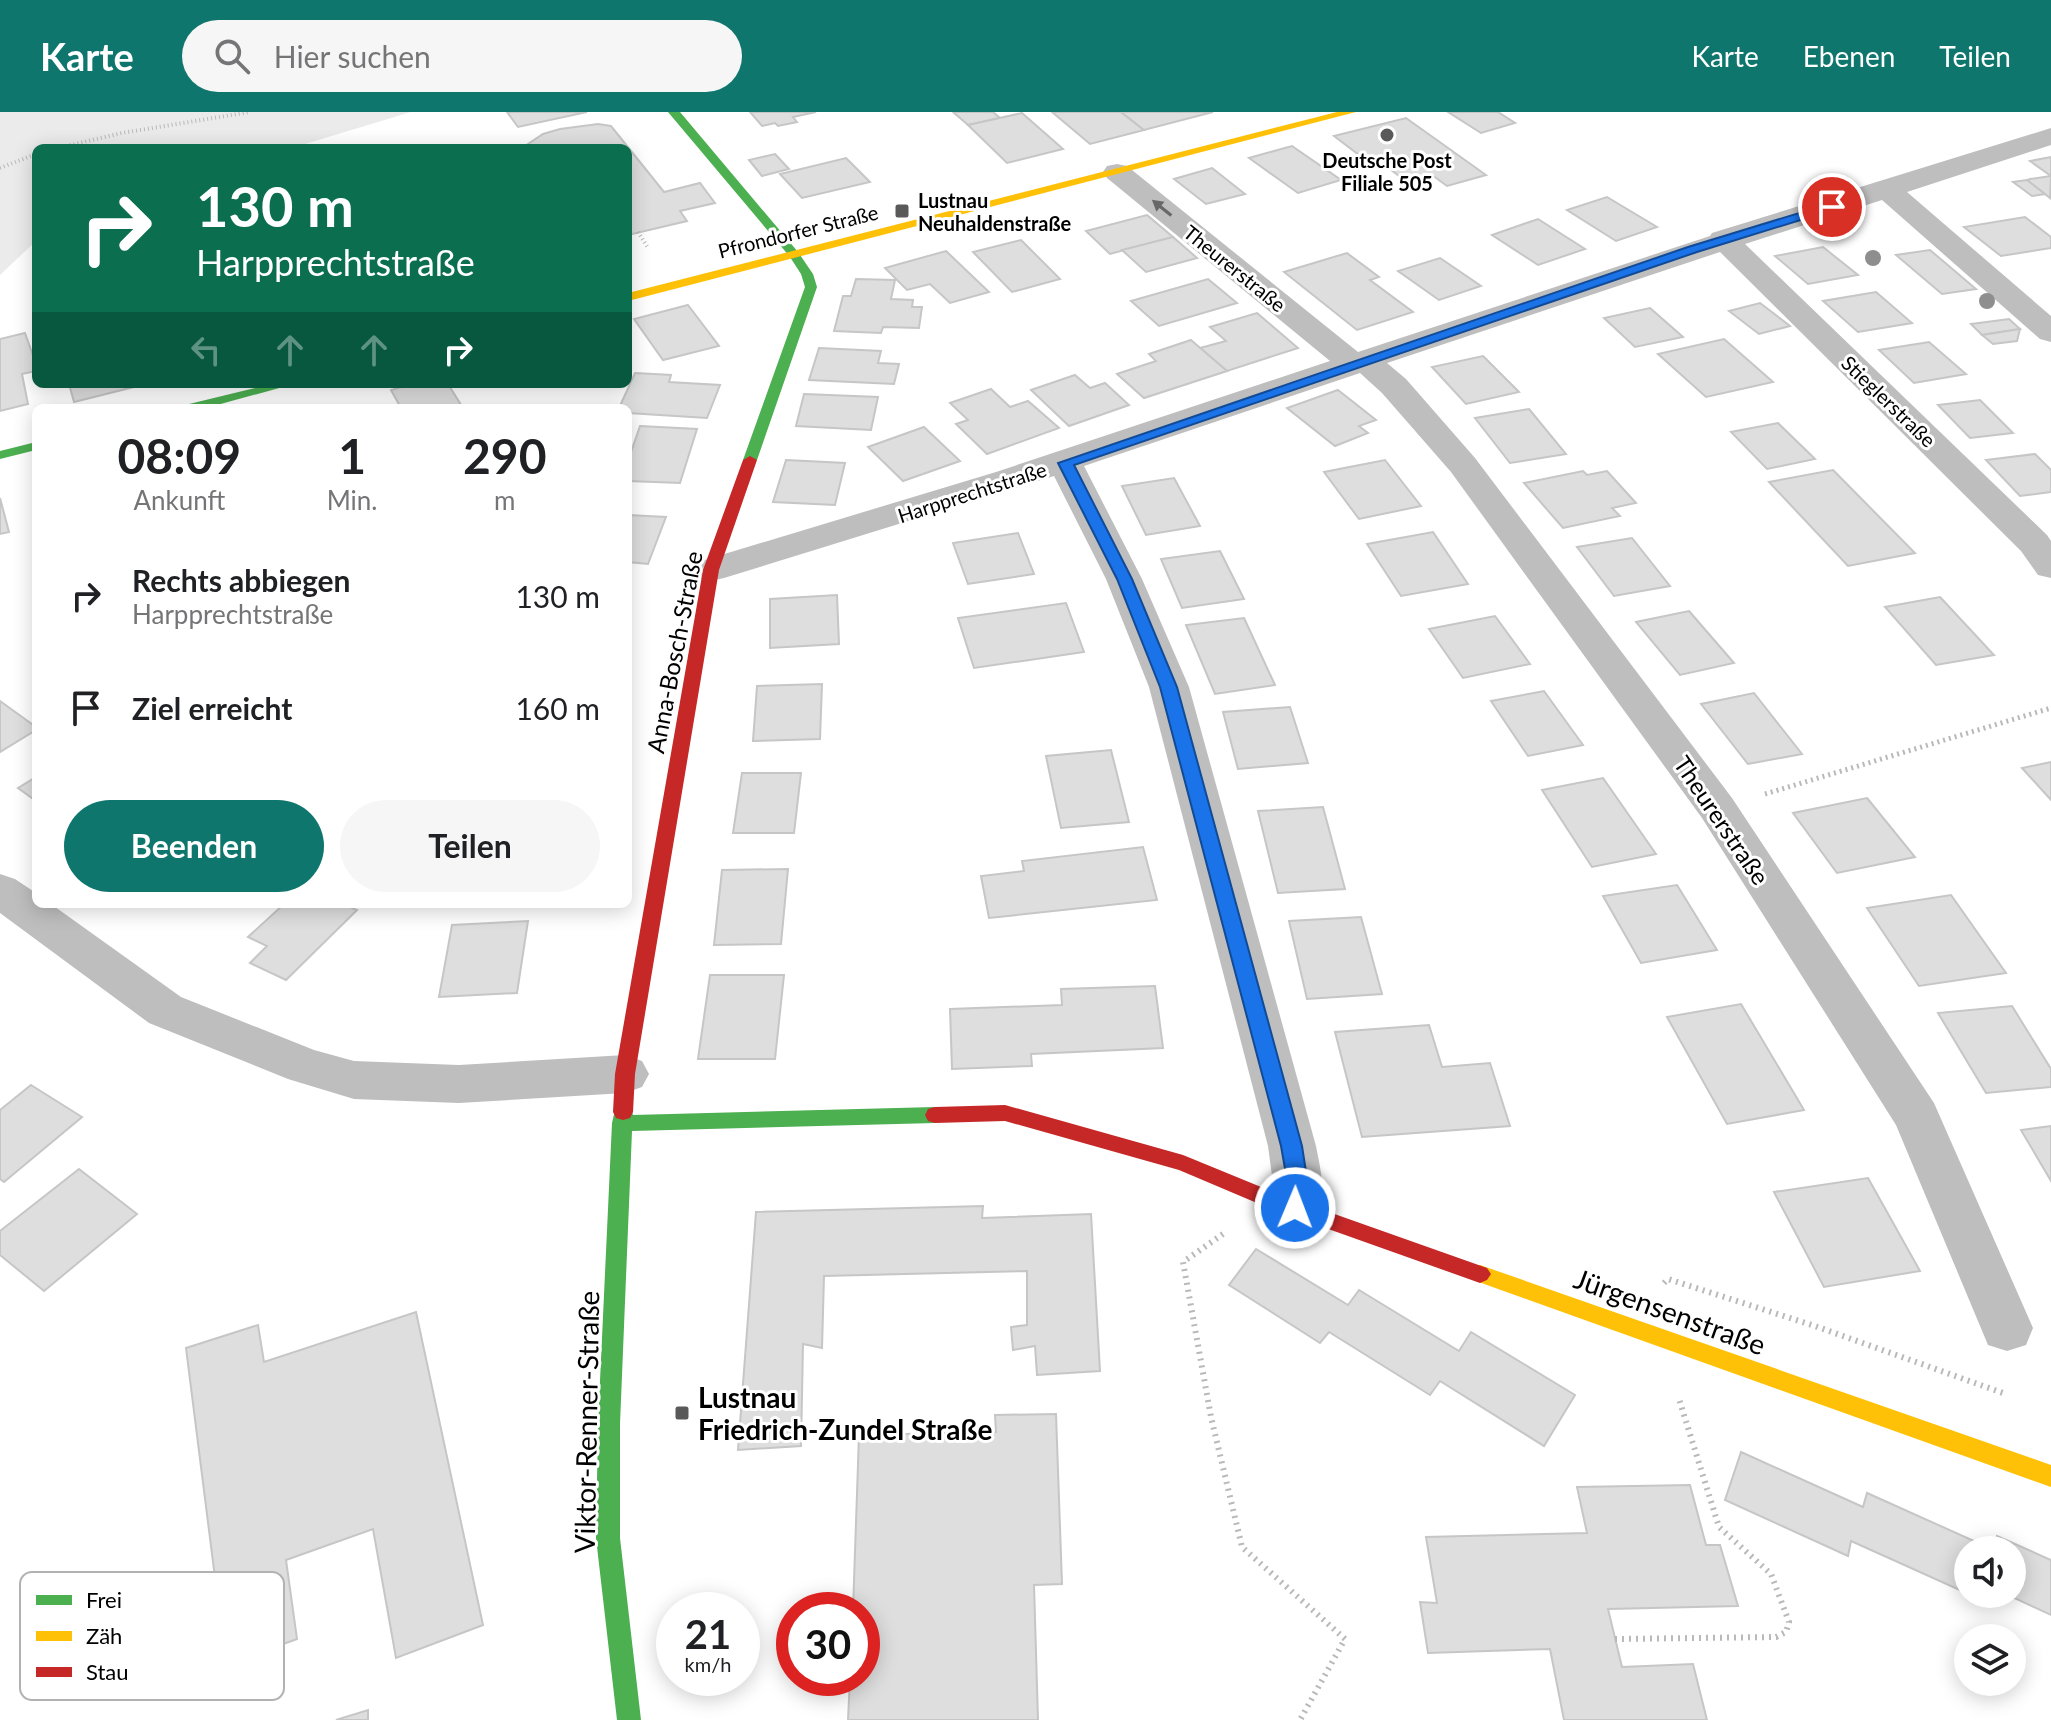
<!DOCTYPE html>
<html lang="de">
<meta charset="utf-8">
<style>
:root{--surface:#fff;--page:#f6f6f6;--text:#202124;--muted:#757577;--accent:#0f766e}
body{margin:0;font-family:Lato,sans-serif;background:var(--page);color:var(--text);height:100vh;display:flex;flex-direction:column;font-size:30px;white-space:nowrap}
*{box-sizing:border-box;margin:0}
p{font-size:26px;color:var(--muted)}
.icon{flex:none;width:44px;height:44px;fill:none;stroke:currentColor;stroke-width:2;stroke-linecap:round;stroke-linejoin:round}
.map{position:relative;flex:1;overflow:hidden}
.details{position:absolute;left:32px;top:292px;width:600px;height:504px;display:flex;flex-direction:column;background:var(--surface);border-radius:12px;box-shadow:0 4px 20px #0003}
.details>*{flex:none}
.hud{position:absolute;left:32px;top:32px;width:600px;height:244px;border-radius:12px;box-shadow:0 4px 20px #0003;background:#0b6e4f;color:#fff;overflow:hidden}
.buttons{position:absolute;left:1954px;top:1424px;display:grid;gap:16px}
.buttons a{display:grid;place-items:center;width:72px;height:72px;border-radius:50%;background:var(--surface);box-shadow:0 4px 20px #0003;font-size:40px}
.speed{position:absolute;left:656px;top:1480px;display:flex;gap:16px;font-size:40px;font-weight:700;text-align:center}
.speed>*{display:grid;place-content:center;width:104px;height:104px;border-radius:50%;background:var(--surface);box-shadow:0 4px 20px #0003;line-height:1}
.speed small{font-size:20px;font-weight:400}
.speed .limit{border:12px solid #d22;background:#fff;color:#111}
.pin{position:absolute;display:grid;place-items:center;width:68px;height:68px;color:#fff;margin:-34px;border:4px solid #fff;border-radius:50%;box-shadow:0 2px 8px #0007}
.me{position:absolute;width:88px;margin:-44px;rotate:1deg;stroke-linejoin:round;filter:drop-shadow(0 0 6px #0008)}
.turn{display:flex;align-items:center;gap:28px;height:168px;padding:0 32px;font-size:36px}
.turn .icon{width:104px;height:104px;stroke-width:2.5}
.turn b{display:block;font-size:56px;line-height:68px}
.lanes{display:flex;align-items:center;height:76px;padding:0 32px;background:#0003;justify-content:center;gap:40px;direction:ltr}
.lanes .off{opacity:.35}
.eta{display:flex;justify-content:space-evenly;align-items:center;height:136px;text-align:center}
.eta b{font-size:48px;font-weight:700;line-height:56px}
.cta{display:flex;gap:16px;margin-top:auto;padding:16px 32px}
.cta a{flex:1;height:92px;border-radius:48px;background:var(--accent);color:#fff;font-size:32px;font-weight:700;line-height:92px;text-align:center}
.cta a+a{background:var(--page);color:var(--text)}
ul{padding:0;list-style:none}
li{display:flex;align-items:center;gap:24px;height:112px;padding:0 32px}
li div{flex:1}
li b{display:block;font-size:30px}
li em{font-style:normal}
header{display:flex;align-items:center;gap:48px;box-sizing:border-box;height:112px;padding:0 40px;background:var(--accent);color:#fff}
header strong{font-size:38px}
nav{display:flex;gap:44px;margin-inline-start:auto;font-size:28px}
.search{width:560px;height:72px;background:var(--page);display:flex;align-items:center;gap:20px;box-sizing:border-box;padding:0 28px;border-radius:44px;color:var(--muted);font-size:30px}
.map>svg:first-child{display:block}
</style>
<header>
<strong>Karte</strong>
<div class="search"><svg class="icon" aria-label="search" viewBox="0 0 24 24"><circle cx="10" cy="10" r="6"/><path d="M15 15l6 6"/></svg>Hier suchen</div>
<nav><a>Karte</a><a>Ebenen</a><a>Teilen</a></nav>
</header>
<div class="map">
<svg width="2051" height="1608" viewBox="0 0 2051 1608">
<rect width="100%" height="100%" fill="#fff"/>
<path fill="#ebebeb" d="M0 0H411L292 36H36V129L0 163Z"/>
<g fill="#dedede" stroke="#c6c6c6" stroke-width="2">
<path d="M507 0H587L518 15Z"/>
<path d="M750 0H816L793 5 797 10 778 14 775 11 762 14Z"/>
<path d="M953 0H993L1000 6 968 13Z"/>
<path d="M1052 0H1121L1144 18 1090 32Z"/>
<path d="M1121 0H1213L1144 18Z"/>
<path d="M1448 0H1498L1515 11 1481 21Z"/>
<path d="M1022 1 1063 37 1007 51 968 13Z"/>
<path d="M1406 6 1486 63 1447 74 1432 63 1407 70 1375 46 1367 49 1334 24Z"/>
<path d="M598 12 611 14 664 80 700 71 715 91 680 99 687 109 628 123V36L525 34 543 22 560 17Z"/>
<path d="M1292 34 1341 68 1298 81 1249 46Z"/>
<path d="M775 42 789 57 762 64 749 48Z"/>
<path d="M2051 45V64L2030 49Z"/>
<path d="M846 46 870 70 802 86 780 62Z"/>
<path d="M1212 56 1245 82 1206 92 1174 67Z"/>
<path d="M2051 64 2050 86 2027 68 2030 67Z"/>
<path d="M2027 68 2045 82 2032 84 2013 70Z"/>
<path d="M1607 85 1657 115 1616 129 1567 98Z"/>
<path d="M1147 103 1173 125 1110 142 1086 119Z"/>
<path d="M2025 105 2051 125V136L2001 144 1964 115Z"/>
<path d="M1538 107 1585 137 1538 153 1492 123Z"/>
<path d="M1173 125 1197 146 1146 160 1122 138Z"/>
<path d="M1021 128 1060 167 1012 180 973 140Z"/>
<path d="M1823 135 1858 163 1808 172 1775 144Z"/>
<path d="M1930 138 1976 177 1942 182 1896 143Z"/>
<path d="M946 139 989 180 950 191 930 172 907 178 885 156Z"/>
<path d="M1347 141 1379 165 1370 168 1413 200 1357 218 1284 160Z"/>
<path d="M1440 146 1481 174 1439 188 1398 159Z"/>
<path d="M856 167 895 168 891 187 913 188 912 195H922L919 216 883 215 881 221 834 219 843 184H851Z"/>
<path d="M1208 167 1237 191 1159 214 1131 189Z"/>
<path d="M1876 180 1912 211 1858 220 1823 189Z"/>
<path d="M1760 191 1790 214 1759 222 1729 199Z"/>
<path d="M688 193 719 234 663 248 634 207Z"/>
<path d="M1650 196 1683 225 1635 235 1604 206Z"/>
<path d="M1257 201 1298 236 1227 259 1200 236 1226 229 1210 215Z"/>
<path d="M2009 207 2020 217 1982 223 1971 212Z"/>
<path d="M2020 217 2017 229 1993 232 1982 223Z"/>
<path d="M25 221 36 252V259L22 262 28 292 0 299V227Z"/>
<path d="M1724 227 1773 270 1706 285 1658 242Z"/>
<path d="M1191 228 1227 259 1144 286 1117 262 1156 249 1149 242Z"/>
<path d="M1929 230 1966 262 1914 271 1879 238Z"/>
<path d="M819 236 881 239 878 251 899 252 894 272 809 268Z"/>
<path d="M1483 244 1519 280 1466 292 1432 255Z"/>
<path d="M635 261 671 263 669 270 720 273 707 306 628 301V296H619Z"/>
<path d="M1075 263 1090 276 1105 271 1129 293 1069 314 1031 278Z"/>
<path d="M69 272H146L74 290Z"/>
<path d="M412 272H448L463 296H401L391 278Z"/>
<path d="M991 277 1010 295 1028 289 1059 316 987 342 956 312 968 308 950 291Z"/>
<path d="M1338 278 1376 308 1359 314 1368 321 1335 334 1287 296Z"/>
<path d="M804 282 878 285 871 318 796 314Z"/>
<path d="M1980 288 2013 321 1970 326 1938 293Z"/>
<path d="M1529 297 1566 342 1510 351 1475 306Z"/>
<path d="M1778 311 1815 347 1767 357 1731 320Z"/>
<path d="M640 314 697 317 680 371 628 369V340H631Z"/>
<path d="M924 315 960 349 903 369 868 335Z"/>
<path d="M2035 342 2051 358V380L2020 384 1986 348Z"/>
<path d="M786 348 845 351 835 393 773 390Z"/>
<path d="M1385 348 1421 394 1359 407 1324 360Z"/>
<path d="M1833 358 1915 441 1848 454 1769 370Z"/>
<path d="M1583 359 1587 363 1607 359 1636 391 1612 396 1620 404 1563 416 1524 371Z"/>
<path d="M1174 366 1200 414 1146 423 1122 374Z"/>
<path d="M0 386 9 420 0 422Z"/>
<path d="M628 403 666 405 648 452 628 450Z"/>
<path d="M1433 420 1468 472 1401 484 1367 432Z"/>
<path d="M1018 421 1034 462 968 472 953 431Z"/>
<path d="M1632 426 1670 474 1614 484 1577 435Z"/>
<path d="M1220 439 1244 487 1182 496 1161 447Z"/>
<path d="M837 483 839 532 770 536V487Z"/>
<path d="M1940 485 1994 543 1936 553 1885 495Z"/>
<path d="M1066 491 1084 540 974 556 958 506Z"/>
<path d="M1689 499 1734 551 1680 563 1636 510Z"/>
<path d="M1495 504 1530 552 1463 566 1429 517Z"/>
<path d="M1244 506 1275 573 1215 582 1186 513Z"/>
<path d="M822 572 820 627 753 629 757 574Z"/>
<path d="M1544 579 1583 633 1528 644 1491 589Z"/>
<path d="M1754 581 1802 642 1748 652 1701 592Z"/>
<path d="M0 589 36 615V618L0 640Z"/>
<path d="M1290 595 1308 651 1238 657 1223 600Z"/>
<path d="M1111 638 1129 710 1061 716 1046 644Z"/>
<path d="M2051 650V688L2022 656Z"/>
<path d="M742 661H801L794 721H733Z"/>
<path d="M36 665V689L18 676Z"/>
<path d="M1603 666 1656 742 1592 755 1542 678Z"/>
<path d="M1867 686 1915 745 1837 761 1793 701Z"/>
<path d="M1323 695 1345 777 1278 781 1258 699Z"/>
<path d="M1143 735 1157 788 989 806 981 764 1024 759 1022 749Z"/>
<path d="M788 757 781 832 714 833 722 758Z"/>
<path d="M1677 773 1717 838 1641 851 1603 784Z"/>
<path d="M1951 783 2006 861 1919 874 1867 796Z"/>
<path d="M284 792H343L357 798 286 868 250 851 267 834 248 825Z"/>
<path d="M1361 805 1382 882 1307 887 1289 809Z"/>
<path d="M528 809 517 881 439 885 452 813Z"/>
<path d="M710 863H784L775 947H698Z"/>
<path d="M1155 874 1163 936 1031 942 1032 954 952 957 950 897 1062 893 1061 877Z"/>
<path d="M1741 892 1804 998 1727 1012 1667 905Z"/>
<path d="M2012 894 2051 957V975L1986 981 1938 901Z"/>
<path d="M1429 913 1442 955 1490 951 1510 1014 1362 1025 1335 920Z"/>
<path d="M31 973 82 1005 4 1070 0 1067V998Z"/>
<path d="M2051 1014V1069L2021 1018Z"/>
<path d="M79 1057 137 1102 44 1179 0 1143V1119Z"/>
<path d="M1868 1066 1920 1159 1824 1175 1774 1080Z"/>
<path d="M983 1094 982 1106 1091 1102 1100 1259 1037 1263 1035 1234 1013 1238 1011 1215 1027 1213V1159L824 1164 822 1236 803 1232 801 1334 738 1338 756 1100Z"/>
<path d="M1256 1137 1348 1193 1359 1178 1459 1239 1471 1220 1575 1283 1544 1334 1440 1269 1430 1283 1329 1220 1320 1231 1229 1173Z"/>
<path d="M416 1200 483 1513 396 1546 373 1417 286 1448 297 1527 226 1553 186 1236 258 1213 264 1250Z"/>
<path d="M1056 1302 1062 1472 1034 1473 1038 1608H848L850 1566H862V1498H853L859 1323 996 1320 995 1303Z"/>
<path d="M1741 1340 1863 1395 1867 1381 1994 1438 1997 1424 2051 1448V1503L2006 1482H2012V1438H1968V1482H1983L1982 1488 1851 1429 1848 1444 1725 1388Z"/>
<path d="M1690 1373 1706 1433H1720L1738 1494 1608 1497 1622 1555 1693 1552 1707 1608H1564L1550 1537 1428 1541 1420 1490 1437 1491 1426 1425 1587 1421 1577 1375Z"/>
<path d="M368 1598V1608H336Z"/>
</g>
<g fill="none" stroke-linecap="round" stroke-linejoin="round">
<g stroke="#b9b9b9" stroke-width="4" stroke-dasharray="1 3" stroke-linecap="butt">
<path d="M58 36 122 21 250 0"/>
<path d="M0 56 36 42"/>
<path d="M638 120 648 136"/>
</g>
<path stroke="#b9b9b9" stroke-width="5" stroke-dasharray="2 4" stroke-linecap="butt" d="M1765 682 2051 596"/>
<g stroke="#b9b9b9" stroke-width="6" stroke-dasharray="2 5" stroke-linecap="butt">
<path d="M1223 1122 1183 1150 1211 1305 1242 1435 1345 1527 1300 1608"/>
<path d="M1664 1171 1668 1167 1815 1214 2003 1281"/>
<path d="M1615 1527 1776 1525 1786 1520 1789 1510 1771 1462 1719 1415 1679 1287"/>
</g>
<g fill="#bebebe" fill-rule="evenodd">
<path d="M2051 16V33L1907 80 2051 204V230L2040 227 1882 88 1745 132 2047 423 2051 429V466L2038 463 2021 439 1720 140 1387 251 1406 267 1475 346 1732 686 1934 991 2033 1216 2026 1233 2007 1239 1988 1233 1896 1013 1702 706 1451 360 1382 281 1360 261 1084 354 1142 467 1189 575 1316 1034C1322 1065 1327 1081 1313 1111L1295 1117 1277 1111 1270 1096 1274 1079 1268 1034 1149 575 1106 467 1054 364 724 466 711 469 698 466 693 458 698 450 996 360 1330 249 1107 66 1103 60 1107 54 1117 52 1127 54 1358 240 1710 124 1712 121Z"/>
<path d="M0 762 15 767 36 781V792H51L181 885 314 938 354 949 459 953 625 943 642 949 649 962 642 975 625 981 459 991 354 987 288 967 149 911 0 801Z"/>
</g>
<g fill="#4caf50" fill-rule="evenodd">
<path d="M668 0H680L798 140 813 162 817 175 757 348 750 352 743 348 805 175 801 162 790 145Z"/>
<path d="M271 272H294L206 296H183L185 293Z"/>
<path d="M36 330V338L0 347V339Z"/>
<path d="M623 992 630 994 633 1003 935 995 942 997 945 1003 942 1009 935 1011 632 1019 620 1312V1426L641 1608H617L596 1426 598 1312 612 1011 616 994Z"/>
</g>
<g fill="#ffc107" fill-rule="evenodd">
<path d="M1337 0H1356L628 189V181Z"/>
<path d="M1480 1153 2051 1353V1375L1473 1168 1469 1162 1473 1156Z"/>
</g>
<g fill="#c62828" fill-rule="evenodd">
<path d="M750 344 757 348 719 458 635 962 633 1000 630 1006 623 1008 616 1006 613 1000 615 962 703 458 743 348Z"/>
<path d="M1005 993 1183 1043 1278 1082 1487 1156 1491 1162 1487 1168 1480 1171 1264 1094 1179 1058 1005 1009 935 1011 928 1009 925 1003 928 997 935 995Z"/>
</g>
</g>
<g fill="#8e8e8e">
<circle cx="1830" cy="117" r="8"/>
<circle cx="1873" cy="146" r="8"/>
<circle cx="1987" cy="189" r="8"/>
</g>
<defs><path id="oneway-solid" d="M-6-.8H1V-3.2L6.5 0L1 3.2V.8H-6Z" transform="scale(2)"/></defs>
<use fill="#686868" href="#oneway-solid" transform="translate(1162 96) rotate(-141)"/>
<path fill="#1a73e8" stroke="#114b97" stroke-width="2" d="M1832 91 1838 95 1836 97 1697 140 1074 353 1132 467 1177 575 1302 1034 1309 1079 1303 1102 1295 1105 1288 1102 1285 1096 1289 1079 1281 1034 1160 575 1117 467 1058 351 1688 135Z"/>
<g fill="#595959" stroke="#fff" stroke-width="3">
<circle cx="1387" cy="23" r="8"/>
<rect x="894" y="91" width="16" height="16" rx="4"/>
<rect x="674" y="1293" width="16" height="16" rx="4"/>
</g>
<g text-anchor="middle" dominant-baseline="central" stroke-width="6" stroke-linejoin="round" paint-order="stroke">
<g font-size="20" font-weight="bold" fill="#000" stroke="#fff">
<text x="1387" y="48">Deutsche Post<tspan x="1387" dy="23">Filiale 505</tspan></text>
<text x="918" y="88" text-anchor="start">Lustnau<tspan x="918" dy="23">Neuhaldenstraße</tspan></text>
</g>
<g font-size="20" fill="#000" stroke="#fff">
<text transform="translate(798 119) rotate(-14)">Pfrondorfer Straße</text>
<text transform="translate(1235 156) rotate(39)">Theurerstraße</text>
<text transform="translate(1889 289) rotate(44)">Stieglerstraße</text>
<text transform="translate(972 380) rotate(-18)">Harpprechtstraße</text>
</g>
<g font-size="24" fill="#000" stroke="#fff">
<text transform="translate(674 540) rotate(-79)">Anna-Bosch-Straße</text>
<text transform="translate(1722 708) rotate(56)">Theurerstraße</text>
</g>
<g font-size="28" fill="#000" stroke="#fff">
<text transform="translate(1670 1199) rotate(20)">Jürgensenstraße</text>
<text transform="translate(586 1310) rotate(-89)">Viktor-Renner-Straße</text>
</g>
<g font-size="28" font-weight="bold" fill="#000" stroke="#fff" text-anchor="start">
<text x="698" y="1285">Lustnau<tspan x="698" dy="32">Friedrich-Zundel Straße</tspan></text>
</g>
</g>
<rect x="20" y="1460" width="264" height="128" rx="12" fill="#fff" stroke="#b2b2b2" stroke-width="2"/>
<rect x="36" y="1483" width="36" height="10" fill="#4caf50"/>
<rect x="36" y="1519" width="36" height="10" fill="#ffc107"/>
<rect x="36" y="1555" width="36" height="10" fill="#c62828"/>
<g font-size="22" fill="#000">
<text x="86" y="1496">Frei</text>
<text x="86" y="1532">Zäh</text>
<text x="86" y="1568">Stau</text>
</g>
</svg>
<div class="buttons">
<a><svg class="icon" aria-label="sound" viewBox="0 0 24 24"><path d="M4 9h4l5-4v14l-5-4H4zM17 9q2 3 0 6"/></svg></a>
<a><svg class="icon" aria-label="layers" viewBox="0 0 24 24"><path d="M12 4l9 5-9 5-9-5zM3 14l9 5 9-5"/></svg></a>
</div>
<div class="speed"><div>21<small>km/h</small></div><div class="limit">30</div></div>
<div class="pin" style="left:1832px;top:95px;background:#d93025"><svg class="icon" aria-label="arrive" viewBox="0 0 24 24"><path d="M6 21V4h12l-3 4 3 4H6"/></svg></div>
<svg class="me" style="left:1295px;top:1096px" viewBox="-20 -20 40 40"><circle r="17" fill="#1a73e8" stroke="#fff" stroke-width="3"/><path d="M0-11L8 9 0 5-8 9z" fill="#fff"/></svg>
<div class="hud">
<div class="turn"><svg class="icon" aria-label="right" viewBox="0 0 24 24"><path d="M7 20v-9h11M14 6l5 5-5 5"/></svg><div><b>130 m</b>Harpprechtstraße</div></div>
<div class="lanes"><svg class="icon off" aria-label="left" viewBox="0 0 24 24"><path d="M17 20v-9H6M10 6l-5 5 5 5"/></svg><svg class="icon off" aria-label="ahead" viewBox="0 0 24 24"><path d="M12 20V5M6 11l6-6 6 6"/></svg><svg class="icon off" aria-label="ahead" viewBox="0 0 24 24"><path d="M12 20V5M6 11l6-6 6 6"/></svg><svg class="icon" aria-label="right" viewBox="0 0 24 24"><path d="M7 20v-9h11M14 6l5 5-5 5"/></svg></div>
</div>
<section class="details">
<div class="eta">
<div><b>08:09</b><p>Ankunft</p></div>
<div><b>1</b><p>Min.</p></div>
<div><b>290</b><p>m</p></div>
</div>
<ul>
<li><svg class="icon" aria-label="right" viewBox="0 0 24 24"><path d="M7 20v-9h11M14 6l5 5-5 5"/></svg><div><b>Rechts abbiegen</b><p>Harpprechtstraße</p></div><em>130 m</em></li>
<li><svg class="icon" aria-label="arrive" viewBox="0 0 24 24"><path d="M6 21V4h12l-3 4 3 4H6"/></svg><div><b>Ziel erreicht</b></div><em>160 m</em></li>
</ul>
<div class="cta"><a>Beenden</a><a>Teilen</a></div>
</section>
</div>
